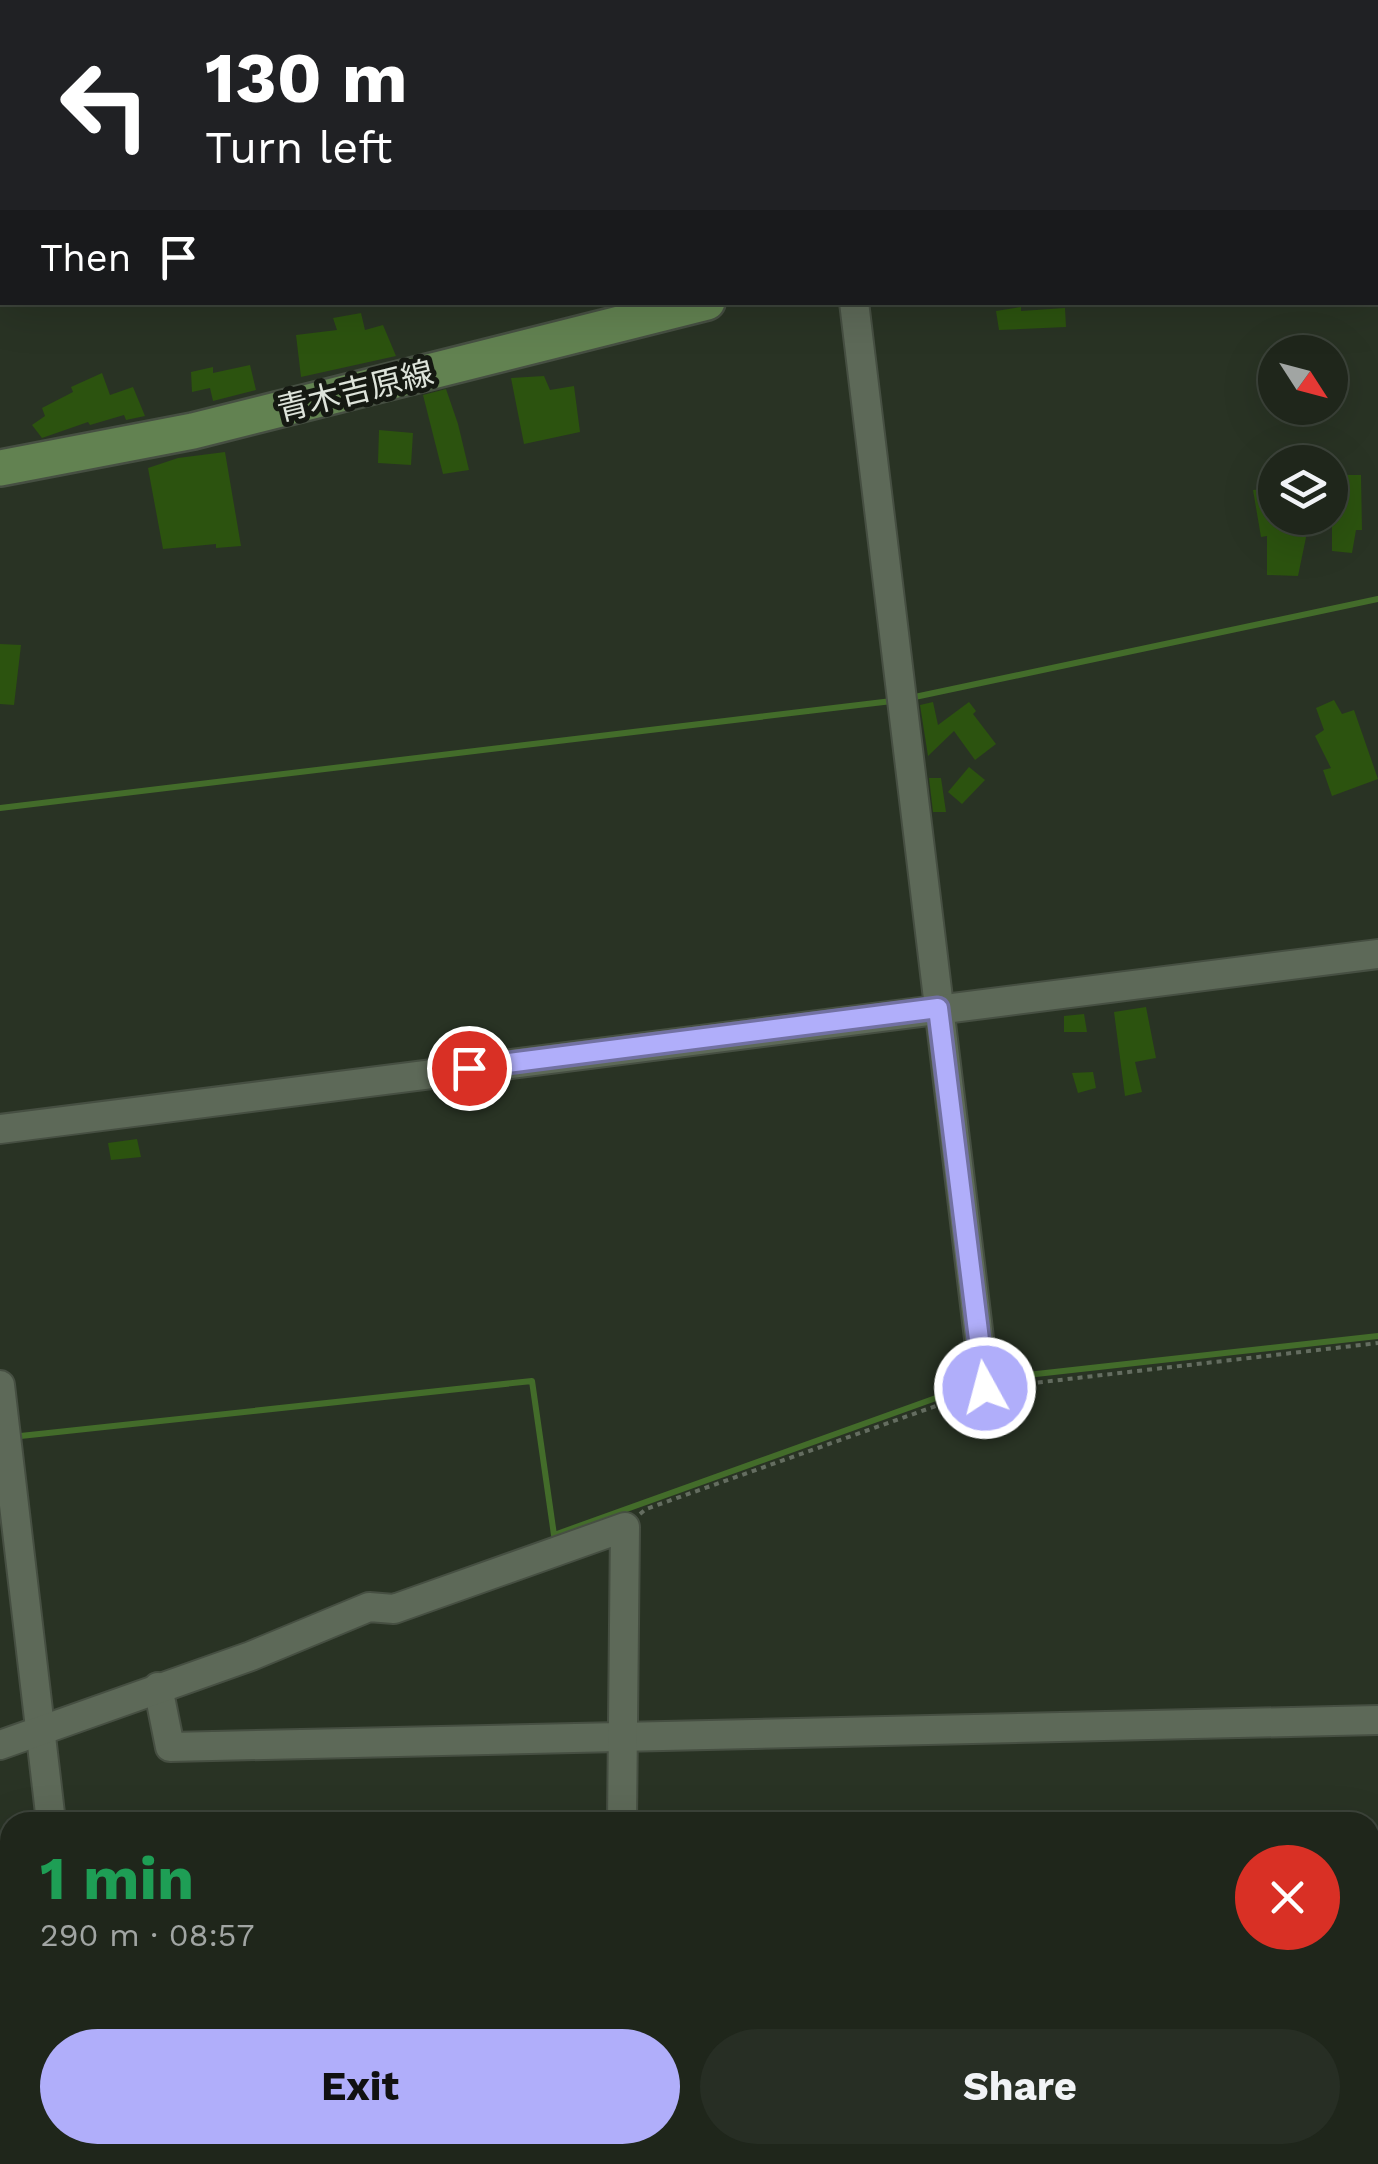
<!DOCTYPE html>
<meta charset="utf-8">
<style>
:root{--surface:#1f261b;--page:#272e24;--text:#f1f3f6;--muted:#a1a5a3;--line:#3c433a;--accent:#b0aefa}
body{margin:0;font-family:"Work Sans","Noto Sans JP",sans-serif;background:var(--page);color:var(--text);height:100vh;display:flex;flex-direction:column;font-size:38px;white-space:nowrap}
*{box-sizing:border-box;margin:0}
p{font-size:32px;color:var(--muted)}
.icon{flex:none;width:55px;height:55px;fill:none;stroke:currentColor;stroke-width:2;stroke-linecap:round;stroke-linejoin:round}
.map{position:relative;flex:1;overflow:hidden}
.side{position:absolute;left:0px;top:1812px;width:1380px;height:352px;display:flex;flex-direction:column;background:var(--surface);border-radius:30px 30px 0 0;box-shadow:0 10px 40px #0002,0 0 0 2px var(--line)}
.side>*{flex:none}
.banner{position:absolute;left:0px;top:0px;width:1380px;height:305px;box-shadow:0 10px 40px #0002,0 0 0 2px var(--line);background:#202124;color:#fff;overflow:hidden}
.needle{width:65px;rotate:126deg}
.fabs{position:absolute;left:1258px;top:335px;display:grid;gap:20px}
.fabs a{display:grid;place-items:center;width:90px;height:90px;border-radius:50%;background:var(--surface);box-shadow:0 10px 40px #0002,0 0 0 2px var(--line);font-size:50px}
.pin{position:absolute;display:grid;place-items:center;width:85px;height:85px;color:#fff;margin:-42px;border:5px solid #fff;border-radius:50%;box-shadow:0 2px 10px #0007}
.me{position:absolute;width:110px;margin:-55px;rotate:353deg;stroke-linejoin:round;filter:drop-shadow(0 0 8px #0008)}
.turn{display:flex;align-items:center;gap:35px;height:210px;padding:0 40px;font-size:45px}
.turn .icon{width:130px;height:130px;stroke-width:2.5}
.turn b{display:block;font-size:70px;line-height:85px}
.then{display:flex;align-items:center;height:95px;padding:0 40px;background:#0003;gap:20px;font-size:38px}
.round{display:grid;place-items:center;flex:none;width:105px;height:105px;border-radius:52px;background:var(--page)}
.overview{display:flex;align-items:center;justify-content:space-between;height:170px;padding:0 40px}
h1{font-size:60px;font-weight:700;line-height:75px;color:#1e9e55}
.button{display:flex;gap:20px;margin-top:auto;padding:20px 40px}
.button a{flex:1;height:115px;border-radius:60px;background:var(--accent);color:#111;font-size:40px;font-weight:700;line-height:115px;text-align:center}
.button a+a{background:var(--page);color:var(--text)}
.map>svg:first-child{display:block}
</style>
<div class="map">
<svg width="1378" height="2164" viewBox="0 0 1378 2164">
<rect width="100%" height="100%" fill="#293324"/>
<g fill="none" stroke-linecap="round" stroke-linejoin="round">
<g stroke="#436c2a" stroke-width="6">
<path d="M0 42H2"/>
<path d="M910 698 1378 599"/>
<path d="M0 808 892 701"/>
<path d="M992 1379 1378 1336"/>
<path d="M11 1437 532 1381 554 1535 975 1384"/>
<path d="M1370 2115H1378"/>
<path d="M0 2135 10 2134"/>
<path d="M780 2155 794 2164"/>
</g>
</g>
<g fill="#2c530f">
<path d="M1021 307V311L1065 308 1066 327 999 330 996 311Z"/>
<path d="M361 313 365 330 383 325 396 356 301 377 296 335 337 330 333 318Z"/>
<path d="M250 365 256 390 213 401 210 388 192 392 191 372 213 367V373Z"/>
<path d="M102 373 110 395 133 387 145 416 126 420 124 415 90 425 88 422 42 438 32 425 45 416 42 408 73 392 71 387Z"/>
<path d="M544 376 550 390 574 386 580 432 524 444 511 378Z"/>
<path d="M446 389 458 424 469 470 443 474 423 395Z"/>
<path d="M379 430 413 433 411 465 378 463Z"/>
<path d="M225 452 241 546 216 548V544L163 549 148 468 178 458Z"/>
<path d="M1332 475H1361L1362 530H1356L1352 553 1332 551Z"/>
<path d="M1275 488V518H1310L1298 576 1267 575V536L1261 537 1253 490Z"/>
<path d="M0 644 21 645 14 705 0 704Z"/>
<path d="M1334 700 1342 714 1354 710 1378 779 1332 796 1323 770 1331 768 1315 736 1324 730 1316 708Z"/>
<path d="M933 702 938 725 969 702 976 711 973 714 996 744 975 760 954 731 928 756 920 705Z"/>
<path d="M969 767 985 780 962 804 948 792Z"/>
<path d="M929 778H941L946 812H933Z"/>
<path d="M1146 1007 1156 1058 1135 1062 1142 1092 1125 1096 1114 1012Z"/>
<path d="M1084 1014 1087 1032H1064V1016Z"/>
<path d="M1093 1072 1096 1088 1078 1093 1072 1073Z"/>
<path d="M137 1139 141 1157 111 1160 108 1143Z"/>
</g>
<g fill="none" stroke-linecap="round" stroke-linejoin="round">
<g stroke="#464f42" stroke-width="32">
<g id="minor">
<path d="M1321 0 1322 2"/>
<path d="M1378 118V119"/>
<path d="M854 302 985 1388"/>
<path d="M0 1129 1378 954"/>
<path d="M0 1385 51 1822"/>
<path d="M158 1687 170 1747 1378 1720"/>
<path d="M0 1745 251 1656 369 1607 394 1609 625 1527 622 1822"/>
<path d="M82 2155 83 2164"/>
<path d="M612 2164 613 2155"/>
</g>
</g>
<g stroke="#464f42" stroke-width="40">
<path id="major" d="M0 468 193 431 707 302"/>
</g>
<g stroke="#646d60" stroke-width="4" stroke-dasharray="5 5" stroke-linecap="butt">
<path d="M1008 1386 1378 1343"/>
<path d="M640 1514 646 1509 964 1396"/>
<path d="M800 2155 812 2164"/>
</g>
<use href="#minor" stroke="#5d6958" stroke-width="28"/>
<use href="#major" stroke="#628251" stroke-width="35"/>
</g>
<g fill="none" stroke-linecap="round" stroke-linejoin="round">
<g stroke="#7271a2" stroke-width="25">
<path id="route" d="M469 1068 938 1008 985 1388"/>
</g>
<use href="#route" stroke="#b0aefa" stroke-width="18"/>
</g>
<g text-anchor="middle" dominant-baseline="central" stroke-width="10" stroke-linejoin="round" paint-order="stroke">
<g font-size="32" fill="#dde3da" stroke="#151912">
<text transform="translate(355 391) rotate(-14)">青木吉原線</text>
</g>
</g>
</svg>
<div class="fabs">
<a><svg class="needle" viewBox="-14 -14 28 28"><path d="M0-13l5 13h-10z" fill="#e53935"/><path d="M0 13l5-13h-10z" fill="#a1a5a3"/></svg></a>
<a><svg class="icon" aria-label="layers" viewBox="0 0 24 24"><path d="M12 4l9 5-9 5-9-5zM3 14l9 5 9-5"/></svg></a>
</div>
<div class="pin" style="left:469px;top:1068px;background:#d93025"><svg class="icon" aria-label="arrive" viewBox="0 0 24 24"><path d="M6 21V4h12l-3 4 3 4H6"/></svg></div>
<svg class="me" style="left:985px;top:1388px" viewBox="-20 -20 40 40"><circle r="17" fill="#b0aefa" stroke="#fff" stroke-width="3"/><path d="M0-11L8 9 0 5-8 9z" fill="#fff"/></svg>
<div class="banner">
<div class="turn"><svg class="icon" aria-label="left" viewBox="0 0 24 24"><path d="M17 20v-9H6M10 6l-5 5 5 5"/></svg><div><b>130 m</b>Turn left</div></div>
<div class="then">Then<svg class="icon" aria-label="arrive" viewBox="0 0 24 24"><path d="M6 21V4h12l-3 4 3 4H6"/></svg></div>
</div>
<section class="side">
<div class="overview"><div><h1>1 min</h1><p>290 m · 08:57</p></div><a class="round" style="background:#d93025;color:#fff"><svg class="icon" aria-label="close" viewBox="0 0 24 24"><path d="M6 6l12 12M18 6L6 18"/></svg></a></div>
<div class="button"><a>Exit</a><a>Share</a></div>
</section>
</div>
